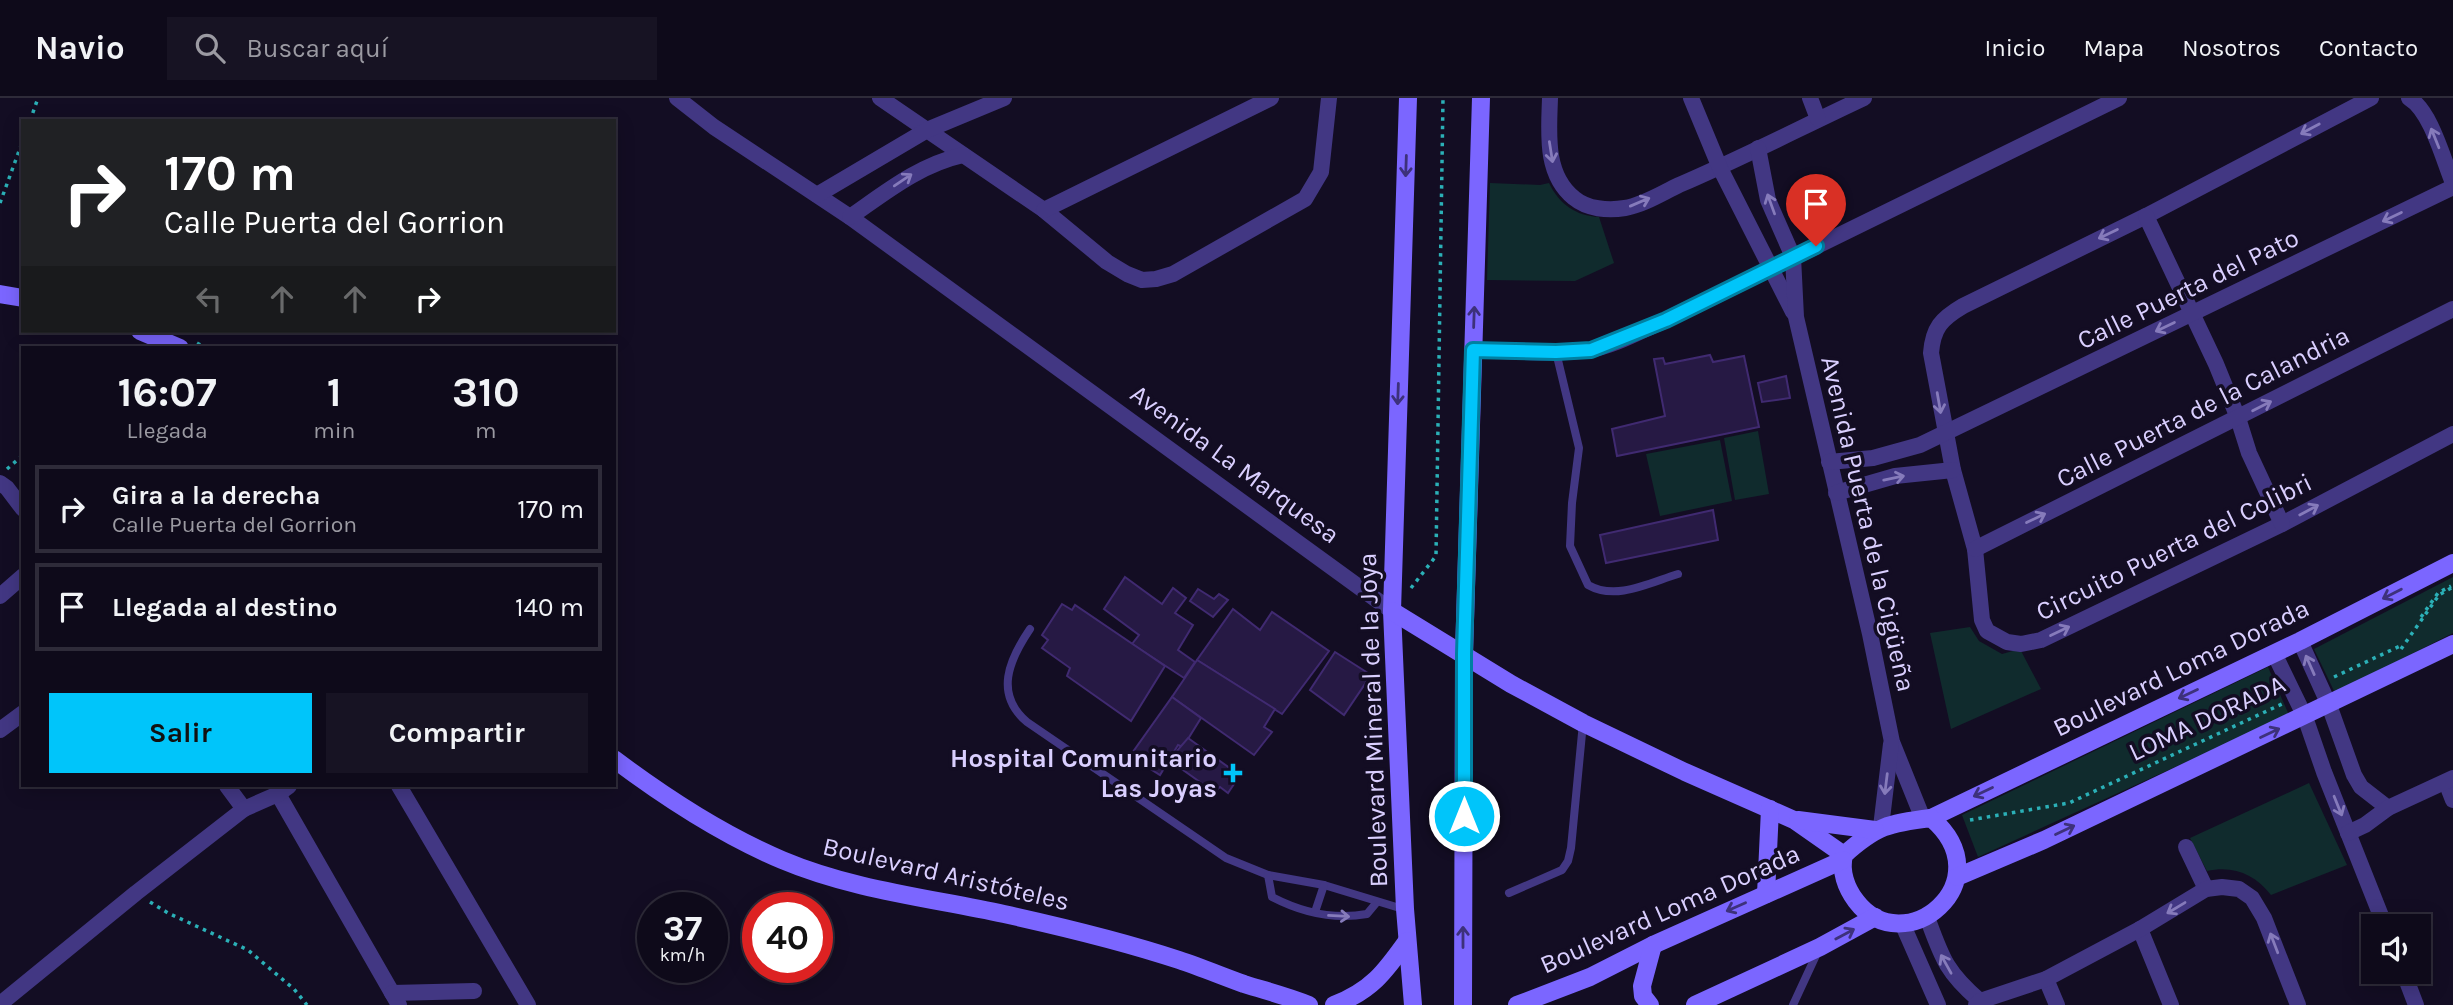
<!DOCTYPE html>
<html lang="es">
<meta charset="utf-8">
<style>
:root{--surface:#0e0a1a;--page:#171323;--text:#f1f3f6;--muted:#9b9aa2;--line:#2e2b39;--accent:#00c5fa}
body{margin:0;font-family:Karla,sans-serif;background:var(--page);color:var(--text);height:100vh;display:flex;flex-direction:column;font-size:26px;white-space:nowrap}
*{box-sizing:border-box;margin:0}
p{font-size:23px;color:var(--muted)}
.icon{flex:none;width:38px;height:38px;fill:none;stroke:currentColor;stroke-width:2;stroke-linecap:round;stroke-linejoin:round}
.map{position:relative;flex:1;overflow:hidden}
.panel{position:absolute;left:21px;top:248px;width:595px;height:441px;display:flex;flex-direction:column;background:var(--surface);border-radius:0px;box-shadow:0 4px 18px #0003,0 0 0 2px var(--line)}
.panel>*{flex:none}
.hud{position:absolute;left:21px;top:21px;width:595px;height:214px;border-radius:0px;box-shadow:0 4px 18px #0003,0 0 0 2px var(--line);background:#202124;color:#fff;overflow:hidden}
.tools{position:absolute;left:2361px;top:816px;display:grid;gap:14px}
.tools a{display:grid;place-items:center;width:70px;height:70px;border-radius:0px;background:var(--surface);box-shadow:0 4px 18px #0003,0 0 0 2px var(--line);font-size:35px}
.speed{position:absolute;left:637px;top:794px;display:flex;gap:14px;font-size:35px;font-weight:700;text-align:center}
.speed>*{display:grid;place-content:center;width:91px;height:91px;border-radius:50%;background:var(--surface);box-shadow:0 4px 18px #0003,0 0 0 2px var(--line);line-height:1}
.speed small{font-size:18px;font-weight:400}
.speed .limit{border:10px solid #d22;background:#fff;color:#111}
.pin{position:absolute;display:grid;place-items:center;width:60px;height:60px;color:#fff;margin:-72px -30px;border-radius:50% 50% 50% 0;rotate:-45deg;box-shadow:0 0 7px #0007}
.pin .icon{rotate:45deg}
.me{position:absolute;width:77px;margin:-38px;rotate:0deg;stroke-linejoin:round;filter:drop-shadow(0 0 5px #0008)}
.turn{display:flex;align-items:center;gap:24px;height:147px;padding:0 28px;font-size:32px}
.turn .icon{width:91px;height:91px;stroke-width:2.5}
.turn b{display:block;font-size:49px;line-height:60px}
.lanes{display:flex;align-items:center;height:66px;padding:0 28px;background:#0003;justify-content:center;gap:35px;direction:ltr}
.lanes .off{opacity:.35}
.eta{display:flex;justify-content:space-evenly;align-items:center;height:119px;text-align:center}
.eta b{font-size:42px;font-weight:700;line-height:49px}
.action{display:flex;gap:14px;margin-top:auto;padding:14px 28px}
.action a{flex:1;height:80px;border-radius:0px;background:var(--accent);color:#111;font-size:28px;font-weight:700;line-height:80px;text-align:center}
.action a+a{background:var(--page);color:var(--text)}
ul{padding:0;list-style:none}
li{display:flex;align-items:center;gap:21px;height:88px;margin:0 14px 10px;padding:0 14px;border:4px solid var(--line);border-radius:0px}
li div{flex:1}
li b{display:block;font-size:26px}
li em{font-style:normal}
header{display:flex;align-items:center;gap:42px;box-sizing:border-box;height:98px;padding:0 35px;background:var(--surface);border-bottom:2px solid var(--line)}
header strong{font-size:33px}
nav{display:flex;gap:38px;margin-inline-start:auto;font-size:24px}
.search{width:490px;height:63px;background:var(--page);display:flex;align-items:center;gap:18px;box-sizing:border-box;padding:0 24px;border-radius:0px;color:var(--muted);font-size:26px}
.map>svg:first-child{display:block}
</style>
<header>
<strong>Navio</strong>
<div class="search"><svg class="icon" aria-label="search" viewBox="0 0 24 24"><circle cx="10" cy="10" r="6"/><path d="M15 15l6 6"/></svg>Buscar aquí</div>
<nav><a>Inicio</a><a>Mapa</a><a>Nosotros</a><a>Contacto</a></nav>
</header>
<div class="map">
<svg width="2453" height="907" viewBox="0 0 2453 907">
<rect width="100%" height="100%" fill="#130d23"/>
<g fill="#102b2d">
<path d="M1490 85 1540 87 1549 85C1559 106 1576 118 1599 119L1614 165 1575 183 1487 182Z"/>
<path d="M1758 333 1769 396 1735 402 1724 340Z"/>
<path d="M1720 342 1732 403 1660 418 1646 356Z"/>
<path d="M2453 479V535L2335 595 2314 551Z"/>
<path d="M1970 529 1979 543 2002 556 2020 551 2041 591 1951 631 1930 535Z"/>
<path d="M2268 569 2289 617 1978 759 1962 717Z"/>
<path d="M2309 685 2347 767 2271 797C2255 776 2233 767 2207 773L2190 740Z"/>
</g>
<g fill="#261944" stroke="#402a71" stroke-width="2">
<path d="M1710 257 1713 264 1744 258 1759 329 1617 358 1612 331 1665 318 1654 261 1663 260 1665 266Z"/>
<path d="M1786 278 1790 300 1762 304 1758 285Z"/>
<path d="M1713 412 1718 442 1606 465 1600 437Z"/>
<path d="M1125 479 1162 506 1173 490 1186 500 1175 515 1193 527 1178 552 1195 564 1184 580 1132 546 1139 537 1104 511Z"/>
<path d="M1198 491 1214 501 1219 496 1228 502 1213 519 1190 503Z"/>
<path d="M1062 506 1072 512 1075 507 1165 568 1131 623 1067 578 1070 570 1042 550 1048 542 1042 537Z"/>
<path d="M1233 511 1260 532 1272 514 1329 553 1282 616 1197 562Z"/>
<path d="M1335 554 1371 577 1344 617 1310 592Z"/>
<path d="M1197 562 1275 611 1264 629 1272 634 1254 657 1172 599Z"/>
<path d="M1172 599 1201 620 1183 649 1178 647 1160 677 1130 658Z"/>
<path d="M1188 640 1231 671 1227 676 1236 683 1228 695 1220 689 1214 694 1169 662Z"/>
</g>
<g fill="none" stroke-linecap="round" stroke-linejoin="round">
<g stroke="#2bb0b7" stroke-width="3.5" stroke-dasharray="3.5 5" stroke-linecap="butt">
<path d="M30 23 38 0"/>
<path d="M0 105 23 42"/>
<path d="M197 245 206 250"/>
<path d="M7 371 23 357"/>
<path d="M1411 490 1436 458 1443 0"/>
<path d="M2421 519 2438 495 2451 488"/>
<path d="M2401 551 2439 497 2453 489"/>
<path d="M2334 579 2400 548"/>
<path d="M1970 722 2069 705 2282 606"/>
<path d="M150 804 168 815 248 852 294 891 307 907"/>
</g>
<g stroke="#423783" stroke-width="8">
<path d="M1556 254 1579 350 1572 405 1570 448 1588 487C1616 503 1649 485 1678 476"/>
<path d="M1030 531C1009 562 994 596 1027 624L1226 760 1268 777 1324 787 1403 811"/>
<path d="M1268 777 1272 799C1301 814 1334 822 1367 816L1377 804"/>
<path d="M1509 795 1562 772 1568 763 1571 750 1583 625"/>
<path d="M1315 814 1324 787"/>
<path d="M1793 907 1818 853"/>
</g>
<g stroke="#423783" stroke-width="16">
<path d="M677 0 714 29 850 119 1392 513"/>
<path d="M880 0 1044 112 1107 164 1127 176 1142 182 1156 181 1173 176 1305 101 1321 74 1329 0"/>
<path d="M1550 0C1549 34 1544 76 1574 100 1587 111 1608 113 1625 110 1643 107 1662 95 1679 87 1742 60 1802 29 1864 0"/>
<path d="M1691 0 1720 70 1793 214"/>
<path d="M1810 0 1818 21"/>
<path d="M2371 0 2146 118 1963 208C1941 221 1933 230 1931 255L1953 372 1975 451 1982 522 1987 533 2007 544 2021 546 2041 542 2282 426 2453 336"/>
<path d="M2409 0C2431 13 2443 61 2453 85"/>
<path d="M1758 50 1768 102 1793 159 1796 219 1870 536 1892 644 1923 721"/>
<path d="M817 97 927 32 1004 0"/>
<path d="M1044 112 1271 0"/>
<path d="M2146 118 2216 266 2238 320 2249 355 2282 426"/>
<path d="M850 119C886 94 919 67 963 57"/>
<path d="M1473 252C1511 253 1551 257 1589 252 1615 248 1642 232 1666 222L2119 0"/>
<path d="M1829 364 1873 360 1920 347 2453 89"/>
<path d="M0 385 7 390 23 411"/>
<path d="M1836 395 1895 378 1953 372"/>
<path d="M1975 451 2453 211"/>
<path d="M0 498 23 478"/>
<path d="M2300 543 2329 607 2354 677 2361 689 2388 710"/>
<path d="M2274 555 2305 619 2324 674 2385 828"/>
<path d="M0 632 23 615"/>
<path d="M2446 684 2453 702"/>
<path d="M227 688 244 711"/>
<path d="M399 688 528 907"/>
<path d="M278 696 399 907"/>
<path d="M1881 729 1891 646"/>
<path d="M2348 735 2365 727 2388 710 2453 680"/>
<path d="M2186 749 2206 791"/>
<path d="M1927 819C1942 860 1946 874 1980 903"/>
<path d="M1902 825 1938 907"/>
<path d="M2140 831 2171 907"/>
<path d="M2403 873 2416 907"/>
<path d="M2046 881 2057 907"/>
<path d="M392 895 474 893"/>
<path d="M0 906 136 795 244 711 278 696 289 688"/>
<path d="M1976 907 1980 903 2046 881 2140 831 2206 791 2222 789 2239 791 2252 800 2264 820 2298 907"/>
</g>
<g stroke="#7b66ff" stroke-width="18">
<path d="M1408 0 1392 513 1405 811 1413 907"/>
<path d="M0 196 23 200"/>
<path d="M140 233 180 250"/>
<path d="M1392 513 1511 586 1583 625 1685 674 1794 722 1844 757"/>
<path d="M614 661C666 700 723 737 782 762 853 792 930 800 1004 816 1063 829 1122 843 1179 862 1200 869 1222 878 1244 886 1266 893 1287 898 1309 907"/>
<path d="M1931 720 2300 543 2453 465"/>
<path d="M1931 720C2005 783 1904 866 1856 803 1846 790 1840 773 1844 757 1876 728 1889 725 1931 720Z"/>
<path d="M1798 722 1875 732"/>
<path d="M1957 779 2044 742 2453 546"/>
<path d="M1766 796 1770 711"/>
<path d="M1334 907C1371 893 1385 874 1407 843"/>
<path d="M1463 907 1464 556 1481 0"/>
<path d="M1517 907 1590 879 1653 847 1843 762"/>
<path d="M1650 907 1643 898 1642 888 1653 847"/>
<path d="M1695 907 1820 849 1875 819"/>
</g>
</g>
<defs><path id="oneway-shaft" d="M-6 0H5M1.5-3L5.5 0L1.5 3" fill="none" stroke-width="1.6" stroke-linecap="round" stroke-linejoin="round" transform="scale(1.75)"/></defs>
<g stroke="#867bbb">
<use href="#oneway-shaft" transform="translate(2310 31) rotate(152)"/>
<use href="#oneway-shaft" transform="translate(2435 40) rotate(-112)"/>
<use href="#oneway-shaft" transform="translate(1551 54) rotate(81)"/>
<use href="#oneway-shaft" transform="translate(903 82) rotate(-34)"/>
<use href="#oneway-shaft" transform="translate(1640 104) rotate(-23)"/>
<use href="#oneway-shaft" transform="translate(1771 106) rotate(-110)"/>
<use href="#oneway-shaft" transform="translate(2392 119) rotate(154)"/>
<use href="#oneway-shaft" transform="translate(2108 136) rotate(154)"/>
<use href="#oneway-shaft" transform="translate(2165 229) rotate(154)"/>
<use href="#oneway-shaft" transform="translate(1939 305) rotate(80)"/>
<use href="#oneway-shaft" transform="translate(2262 308) rotate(-27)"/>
<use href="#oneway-shaft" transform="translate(1894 380) rotate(-12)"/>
<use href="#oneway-shaft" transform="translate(2309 412) rotate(-28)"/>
<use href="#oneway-shaft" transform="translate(2036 420) rotate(-26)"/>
<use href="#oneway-shaft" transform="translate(2060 533) rotate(-26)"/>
<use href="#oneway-shaft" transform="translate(2310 567) rotate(-114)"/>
<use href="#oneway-shaft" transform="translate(1886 686) rotate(97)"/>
<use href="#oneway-shaft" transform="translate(2338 708) rotate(68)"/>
<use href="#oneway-shaft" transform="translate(2176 810) rotate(149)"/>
<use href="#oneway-shaft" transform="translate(1339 818) rotate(3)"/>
<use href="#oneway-shaft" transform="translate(2274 845) rotate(-111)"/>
<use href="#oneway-shaft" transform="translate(1946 866) rotate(-119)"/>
</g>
<g stroke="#3d317b">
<use href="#oneway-shaft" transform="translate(1406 68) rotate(92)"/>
<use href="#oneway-shaft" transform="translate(1474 219) rotate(-88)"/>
<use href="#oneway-shaft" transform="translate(1398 296) rotate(92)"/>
<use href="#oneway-shaft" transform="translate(2392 496) rotate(153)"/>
<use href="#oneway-shaft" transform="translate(2188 596) rotate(155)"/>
<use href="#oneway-shaft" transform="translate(2270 635) rotate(-25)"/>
<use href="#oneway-shaft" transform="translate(1983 694) rotate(155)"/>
<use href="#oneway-shaft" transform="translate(2065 732) rotate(-25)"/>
<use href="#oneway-shaft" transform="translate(1736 809) rotate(156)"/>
<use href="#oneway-shaft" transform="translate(1845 836) rotate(-28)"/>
<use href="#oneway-shaft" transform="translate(1463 839) rotate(-90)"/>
</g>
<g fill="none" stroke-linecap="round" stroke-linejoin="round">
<g stroke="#0080a2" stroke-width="18">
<path id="route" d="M1464 718V556L1473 252 1556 254 1591 252 1666 222 1816 148"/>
</g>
<use href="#route" stroke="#00c5fa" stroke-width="12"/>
</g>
<path fill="#00c5fa" stroke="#130d23" stroke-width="2.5" d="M1229.5 664.5h7v7h7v7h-7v7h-7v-7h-7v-7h7z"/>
<g text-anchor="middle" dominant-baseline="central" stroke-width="7" stroke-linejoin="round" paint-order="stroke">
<g font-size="26" fill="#dacfff" stroke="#130d23">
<text transform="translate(2188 191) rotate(-26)">Calle Puerta del Pato</text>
<text transform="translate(2203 309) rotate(-27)">Calle Puerta de la Calandria</text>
<text transform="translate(1235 366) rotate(36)">Avenida La Marquesa</text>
<text transform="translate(1868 426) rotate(77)">Avenida Puerta de la Cigüeña</text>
<text transform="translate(2174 449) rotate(-26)">Circuito Puerta del Colibri</text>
<text transform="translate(2181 570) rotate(-26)">Boulevard Loma Dorada</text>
<text transform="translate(2207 620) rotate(-25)">LOMA DORADA</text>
<text transform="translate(1373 622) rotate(-92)">Boulevard Mineral de la Joya</text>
<text transform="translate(946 776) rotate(13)">Boulevard Aristóteles</text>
<text transform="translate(1670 811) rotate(-24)">Boulevard Loma Dorada</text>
</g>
<g font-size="26" font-weight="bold" fill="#dacfff" stroke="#130d23" text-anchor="end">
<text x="1217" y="660">Hospital Comunitario<tspan x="1217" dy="30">Las Joyas</tspan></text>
</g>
</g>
</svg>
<div class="tools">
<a><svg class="icon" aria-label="sound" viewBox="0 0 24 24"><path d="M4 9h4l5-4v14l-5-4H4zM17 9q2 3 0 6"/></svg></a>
</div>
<div class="speed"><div>37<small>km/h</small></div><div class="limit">40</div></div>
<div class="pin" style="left:1816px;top:148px;background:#d93025"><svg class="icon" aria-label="arrive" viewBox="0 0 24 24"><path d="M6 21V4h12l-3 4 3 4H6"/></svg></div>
<svg class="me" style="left:1464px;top:718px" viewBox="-20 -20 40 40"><circle r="17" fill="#00c5fa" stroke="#fff" stroke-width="3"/><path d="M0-11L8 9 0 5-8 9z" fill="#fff"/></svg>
<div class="hud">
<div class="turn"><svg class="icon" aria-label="right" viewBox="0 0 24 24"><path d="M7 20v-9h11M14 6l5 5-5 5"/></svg><div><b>170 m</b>Calle Puerta del Gorrion</div></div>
<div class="lanes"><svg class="icon off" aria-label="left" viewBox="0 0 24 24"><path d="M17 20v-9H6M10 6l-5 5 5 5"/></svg><svg class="icon off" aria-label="ahead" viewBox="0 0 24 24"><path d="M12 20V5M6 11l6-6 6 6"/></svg><svg class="icon off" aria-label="ahead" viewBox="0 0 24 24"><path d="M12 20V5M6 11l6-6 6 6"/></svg><svg class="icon" aria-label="right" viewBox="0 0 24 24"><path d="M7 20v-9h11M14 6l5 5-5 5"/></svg></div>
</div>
<section class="panel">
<div class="eta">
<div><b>16:07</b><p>Llegada</p></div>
<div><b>1</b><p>min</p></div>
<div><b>310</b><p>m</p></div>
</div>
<ul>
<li><svg class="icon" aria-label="right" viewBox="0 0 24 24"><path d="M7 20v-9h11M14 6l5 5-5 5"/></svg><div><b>Gira a la derecha</b><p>Calle Puerta del Gorrion</p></div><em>170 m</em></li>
<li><svg class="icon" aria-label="arrive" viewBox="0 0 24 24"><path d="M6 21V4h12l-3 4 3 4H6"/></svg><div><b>Llegada al destino</b></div><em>140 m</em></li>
</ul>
<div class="action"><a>Salir</a><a>Compartir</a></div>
</section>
</div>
